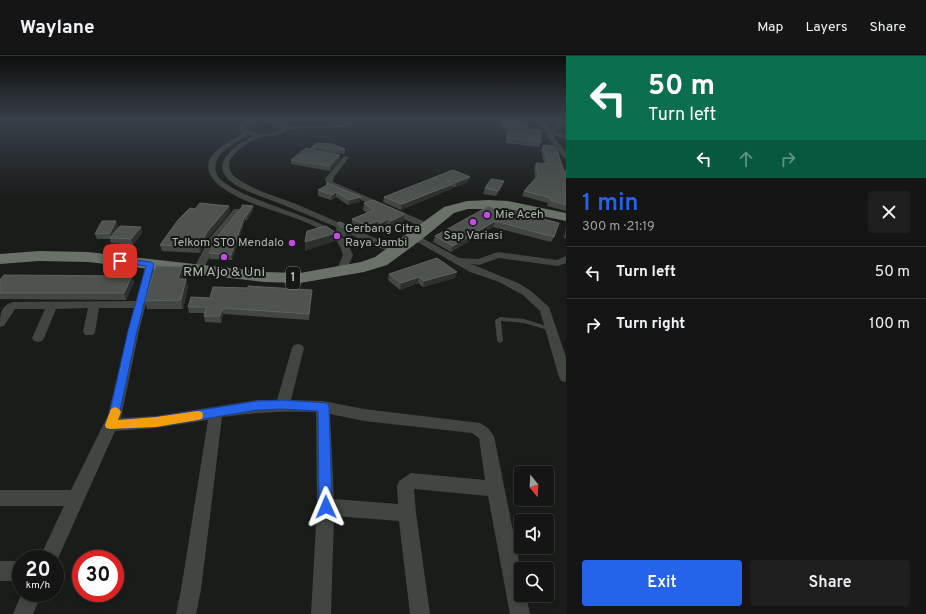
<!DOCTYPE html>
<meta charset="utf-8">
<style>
:root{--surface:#141514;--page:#1d1e1d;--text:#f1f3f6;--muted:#9d9fa0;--line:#333434;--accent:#2563eb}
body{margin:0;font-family:Overpass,sans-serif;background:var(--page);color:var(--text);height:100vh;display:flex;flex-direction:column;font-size:15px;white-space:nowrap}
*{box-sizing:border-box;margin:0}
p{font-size:13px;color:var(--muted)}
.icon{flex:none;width:22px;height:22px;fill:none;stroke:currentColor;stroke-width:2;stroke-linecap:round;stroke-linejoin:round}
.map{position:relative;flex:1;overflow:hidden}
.side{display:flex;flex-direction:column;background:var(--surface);width:360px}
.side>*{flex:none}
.hud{background:#0b6e4f;color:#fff;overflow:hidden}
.needle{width:26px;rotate:162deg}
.tools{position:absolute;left:514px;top:410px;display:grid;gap:8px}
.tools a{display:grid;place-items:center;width:40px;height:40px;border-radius:4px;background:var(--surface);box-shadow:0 2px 6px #0003,0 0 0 1px var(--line);font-size:20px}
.speed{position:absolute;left:12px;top:494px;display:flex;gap:8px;font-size:20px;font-weight:700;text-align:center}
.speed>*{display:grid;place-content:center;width:52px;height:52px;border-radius:50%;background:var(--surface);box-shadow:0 2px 6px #0003,0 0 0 1px var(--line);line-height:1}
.speed small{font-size:10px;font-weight:400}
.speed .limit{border:6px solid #d22;background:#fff;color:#111}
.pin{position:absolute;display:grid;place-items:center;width:34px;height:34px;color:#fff;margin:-17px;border-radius:8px;box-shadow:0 2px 6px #0006}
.me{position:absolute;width:44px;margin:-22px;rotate:359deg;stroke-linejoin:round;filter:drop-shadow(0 0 3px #0008)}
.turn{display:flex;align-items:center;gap:14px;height:84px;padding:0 16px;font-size:18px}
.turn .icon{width:52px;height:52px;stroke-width:2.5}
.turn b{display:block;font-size:28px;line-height:34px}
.lanes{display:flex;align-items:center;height:38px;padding:0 16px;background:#0003;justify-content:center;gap:20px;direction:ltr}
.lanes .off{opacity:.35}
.round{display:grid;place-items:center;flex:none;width:42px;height:42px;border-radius:4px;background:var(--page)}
.head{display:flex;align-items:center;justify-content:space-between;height:68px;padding:0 16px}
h1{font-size:24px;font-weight:600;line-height:30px;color:var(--accent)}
.primary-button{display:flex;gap:8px;margin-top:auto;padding:8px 16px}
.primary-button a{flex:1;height:46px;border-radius:4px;background:var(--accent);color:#fff;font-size:16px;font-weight:600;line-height:46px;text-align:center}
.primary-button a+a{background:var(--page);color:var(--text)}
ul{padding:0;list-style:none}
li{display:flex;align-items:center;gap:12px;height:52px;padding:0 16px;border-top:1px solid var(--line)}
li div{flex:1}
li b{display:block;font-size:15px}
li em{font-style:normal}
header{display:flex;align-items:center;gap:24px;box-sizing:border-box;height:56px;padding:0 20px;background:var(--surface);border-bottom:1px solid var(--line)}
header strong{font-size:19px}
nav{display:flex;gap:22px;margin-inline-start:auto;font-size:14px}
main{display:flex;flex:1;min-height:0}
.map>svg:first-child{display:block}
</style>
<header>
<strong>Waylane</strong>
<nav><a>Map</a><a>Layers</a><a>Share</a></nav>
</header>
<main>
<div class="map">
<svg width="566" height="558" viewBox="0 0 566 558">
<rect width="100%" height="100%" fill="#1a1c1a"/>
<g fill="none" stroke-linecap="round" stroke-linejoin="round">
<g fill="#414640" fill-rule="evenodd">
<path d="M359 63H363L343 71 286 73 285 72 286 71 343 69Z"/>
<path d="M500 261 524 263 553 272 554 273 551 275 524 267 501 265 503 285 500 287 497 285 495 264Z"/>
</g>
<g fill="#414640" fill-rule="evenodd">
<path d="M255 63H274L287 68 289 72C281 81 272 79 261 81 252 83 233 96 230 105 228 110 230 117 235 121 250 133 277 141 296 148 330 162 364 179 399 191L401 193 399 195C385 199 344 174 329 168 310 160 292 152 273 145 259 139 240 134 229 124 209 106 239 87 253 80L247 78 245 81C236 87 221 93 217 104 215 108 215 115 217 119 230 141 311 158 337 177 345 182 350 191 353 199L345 218 341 219 336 216 343 199C341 192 338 185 332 181 299 156 253 155 220 130 211 123 204 112 211 101 218 91 230 85 241 79L242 76 239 74 238 71 242 67ZM258 66 273 67 283 72C272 80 256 79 244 72L246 69Z"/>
<path d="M530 63H537L551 73 555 71 559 64H566V68L563 67 559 73 553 76 566 78V82L554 80 566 97V103L564 102 549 83 547 76Z"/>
<path d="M344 100 349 101 334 121 333 126 430 168 431 170 430 172H424L327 129 325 123Z"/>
<path d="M234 153H240L241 155 218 184 202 216H194L193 214 209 183Z"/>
<path d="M415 178 459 202 478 203 498 196 557 204 566 200V207L558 210 499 202 479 209 471 208 518 227 531 235 549 251 566 301V326L561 325 559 321 540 255 523 239 499 226 470 216 412 183 410 181Z"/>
<path d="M151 205 156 208 139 275 121 362 156 360 257 344H277L292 292 294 289 298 288 302 289 304 292 291 344 323 345 364 353 480 367 488 372 494 380 521 515V539H526L530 558H510L488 440 414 433 416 457 430 558H410L399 465 334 460 331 558H311L317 451 316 356C282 355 257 356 222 361L201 534 196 558H176L181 534 208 364 156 372 115 375 55 509V503H39L64 450H0V434H71L108 359 134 252H99L95 276 93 279H85L83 276 88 252 56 253 44 282 42 285 38 286 34 285 32 282 45 253H15L4 270 0 271C0 259 0 250 13 246L136 245 146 208ZM330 358 364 365 472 377 479 382 485 424 411 417 399 425 397 430 398 448 334 443Z"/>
<rect x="0" y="505" width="21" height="20"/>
<path d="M22 537H42L33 558H13Z"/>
</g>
<path fill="#697168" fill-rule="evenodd" d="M489 144 508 145 566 157V165L508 153H468L454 157 421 184 387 209 364 216 300 227 264 226 88 206 39 205 0 208V198L39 195 88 196 264 216 300 217 361 206 375 201 444 151 467 145Z"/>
</g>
<g fill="#424743">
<path d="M501 63H525L529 73 541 86 539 91 506 87 507 74 501 73Z"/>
<path d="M332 88 345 93V97L344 98 318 95H317L340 99V103L330 115 291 108V104L309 93Z"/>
<path d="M543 89 564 115H566V155L547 150 548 147 522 140 524 135 535 122 534 112 536 107 544 108 541 94Z"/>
<path d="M453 114 468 126 455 131H452L451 133 401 154 383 146 384 141Z"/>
<path d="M504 125 502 130 496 140 483 138 485 132Z"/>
<path d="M326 130 360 146 348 149 336 141 331 144 318 140V134Z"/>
<path d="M364 147 405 158 404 165 389 172 386 170 379 174 377 173 365 176 352 171V163L367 157 363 154Z"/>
<path d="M229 150 230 156 208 182 200 197 162 195 160 189 195 153Z"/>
<path d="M253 150V155L247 164H245L232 204 210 203 209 197Z"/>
<path d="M504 159 554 181 551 186 493 171 451 196 433 186 435 180Z"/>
<path d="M337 167 352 172 351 180 345 182 336 175Z"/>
<path d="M118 170 117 173 141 171 142 177 133 189 111 187 110 183H97L95 178Z"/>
<path d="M566 171V182H564Z"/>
<path d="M182 211 184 219 182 223H186L188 231 183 253H147L145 245Z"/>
<path d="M389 218 455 222 423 231 418 227 400 234 388 224Z"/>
<path d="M132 220 134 226 126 244 0 243V224Z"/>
<path d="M311 240 309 264 223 258 221 267 205 266 204 260 205 257H189L188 251 210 242Z"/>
</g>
<g fill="#2d302e">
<path d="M318 91V95L315 96 316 92Z"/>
<path d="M340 99V103L330 115V110Z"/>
<path d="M470 121 468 126 455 131 457 126Z"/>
<path d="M504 125 502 130 496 140 498 135Z"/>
<path d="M453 128 451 133 401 154 402 148Z"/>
<path d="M336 136V141L331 144 332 139Z"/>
<path d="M361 141 360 146 348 149 349 144Z"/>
<path d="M229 150 230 156 208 182 200 197 199 191 207 176Z"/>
<path d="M253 150V155L247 164V159Z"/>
<path d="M405 158 404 165 389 172 391 165Z"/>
<path d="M245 159V164L232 204 231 199Z"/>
<path d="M388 163 386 170 379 174 381 167Z"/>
<path d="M116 165 118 170 113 182H112L110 177Z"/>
<path d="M378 165 377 173 365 176 366 169Z"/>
<path d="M495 165 493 171 451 196 453 190Z"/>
<path d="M141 171 142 177 133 189 131 183Z"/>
<path d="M352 172 351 180 345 182 346 174Z"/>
<path d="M336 177 335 185 305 195V186Z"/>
<path d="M182 211 184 219 179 231 178 223Z"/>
<path d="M457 216 455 222 423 231 424 225Z"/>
<path d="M132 220 134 226 126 244 124 237Z"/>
<path d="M419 221 418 227 400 234 401 227Z"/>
<path d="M186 223 188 231 183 253 181 244Z"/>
<path d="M223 252V258L221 267 220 260Z"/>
</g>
<g fill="#4e534f" stroke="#5d635e">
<path d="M502 63H525L529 73 541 74V86L507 82 509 70 502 69Z"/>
<path d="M317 87 332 88 345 93 344 94 318 91 316 92 315 94 317 95 340 99 330 110 291 104 306 92 309 93Z"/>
<path d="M543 89 554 90 557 94 564 115H566V149L550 144 551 142 524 135 538 120 536 107 548 108Z"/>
<path d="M453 114 470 121 457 126 446 124 453 128 402 148 384 141Z"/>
<path d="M491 123 504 125 498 135 485 132Z"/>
<path d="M327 127 361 141 349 144 336 136 332 139 318 134 326 130Z"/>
<path d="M373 144 405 158 391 165 388 163 381 167 378 165 366 169 352 163 374 154 364 147Z"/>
<path d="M200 147 229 150 207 176 199 191 160 189 178 164 190 152 195 153Z"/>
<path d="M242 149 253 150 247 159H245L231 199 209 197 219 179 242 151Z"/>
<path d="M489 150 504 159 508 154 559 167 554 181 495 165 453 190 435 180Z"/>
<path d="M102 165H116L110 177 95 178Z"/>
<path d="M340 166 352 172 346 174 337 167Z"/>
<path d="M120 170 141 171 131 183 110 182Z"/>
<path d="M326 170 336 177 305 186 307 175Z"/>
<path d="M437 202 457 216 424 225 419 221 401 227 389 218Z"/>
<path d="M156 210 182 211 178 223H186L181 244 145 245Z"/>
<path d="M4 219 132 220 124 237H0V224Z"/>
<path d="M248 230 312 234 309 258 223 252 220 260H204L207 251H188L191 241 210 242 213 231 248 232Z"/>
</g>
<linearGradient id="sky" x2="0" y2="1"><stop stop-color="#0e0f0e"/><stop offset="0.45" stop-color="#384049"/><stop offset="1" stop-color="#384049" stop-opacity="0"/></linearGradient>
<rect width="566" height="141" fill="url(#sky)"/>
<path fill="#2563eb" stroke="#184099" d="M120 202 151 206 154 208 137 275 118 364 156 361 257 345 283 344 327 347 329 350 332 451 330 455 326 457 321 455 319 451 318 355 283 353 257 354 156 371 110 373 106 372 105 369 109 359 128 275 146 210 117 206V203Z"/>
<path fill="#f59e0b" d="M115 351 119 353 121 356 118 364 156 361 198 355 202 356 203 359 202 363 198 364 156 371 110 373 106 372 105 369 111 353Z"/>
<g fill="#c24ce2" stroke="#151715" stroke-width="1.5">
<circle cx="487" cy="159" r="4"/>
<circle cx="473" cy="166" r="4"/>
<circle cx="337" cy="180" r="4"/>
<circle cx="292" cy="187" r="4"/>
<circle cx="224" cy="201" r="4"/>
</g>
<g text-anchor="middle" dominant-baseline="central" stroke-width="4" stroke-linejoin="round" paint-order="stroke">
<g font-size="12" fill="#b0baae" stroke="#151715" text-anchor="start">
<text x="495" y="159">Mie Aceh</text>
<text x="345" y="173">Gerbang Citra<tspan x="345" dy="14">Raya Jambi</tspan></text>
<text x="473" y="180" text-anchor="middle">Sap Variasi</text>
<text x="284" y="187" text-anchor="end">Telkom STO Mendalo</text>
</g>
<rect fill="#151715" stroke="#828980" stroke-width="1" x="286" y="211" width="14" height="22" rx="3"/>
<g font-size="13" font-weight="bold" fill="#b0baae">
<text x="293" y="222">1</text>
</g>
<g font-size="14" fill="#b0baae" stroke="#151715">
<text x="224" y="216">RM Ajo &amp; Uni</text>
</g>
</g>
</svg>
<div class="tools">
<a><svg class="needle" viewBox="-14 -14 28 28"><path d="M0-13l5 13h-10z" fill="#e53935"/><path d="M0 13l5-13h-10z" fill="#9d9fa0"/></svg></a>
<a><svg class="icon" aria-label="sound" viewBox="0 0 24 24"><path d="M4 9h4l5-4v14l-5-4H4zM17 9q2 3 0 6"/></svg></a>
<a><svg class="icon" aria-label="search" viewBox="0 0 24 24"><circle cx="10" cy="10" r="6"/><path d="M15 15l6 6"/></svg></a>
</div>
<div class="speed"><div>20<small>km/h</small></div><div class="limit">30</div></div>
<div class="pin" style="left:120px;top:205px;background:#d93025"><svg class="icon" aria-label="arrive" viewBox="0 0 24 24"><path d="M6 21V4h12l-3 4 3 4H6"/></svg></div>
<svg class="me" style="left:326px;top:451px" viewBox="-20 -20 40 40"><path d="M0-17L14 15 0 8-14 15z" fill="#2563eb" stroke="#fff" stroke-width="4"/></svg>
</div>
<section class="side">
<div class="hud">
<div class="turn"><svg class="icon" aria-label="left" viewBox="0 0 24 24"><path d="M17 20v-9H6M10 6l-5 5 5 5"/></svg><div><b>50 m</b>Turn left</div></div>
<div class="lanes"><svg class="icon" aria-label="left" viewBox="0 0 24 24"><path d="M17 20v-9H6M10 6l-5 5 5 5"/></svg><svg class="icon off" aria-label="ahead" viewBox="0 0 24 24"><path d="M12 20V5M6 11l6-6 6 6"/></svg><svg class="icon off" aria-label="right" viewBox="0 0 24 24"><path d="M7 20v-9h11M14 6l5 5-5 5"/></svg></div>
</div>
<div class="head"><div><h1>1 min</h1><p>300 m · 21:19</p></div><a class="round"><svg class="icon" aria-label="close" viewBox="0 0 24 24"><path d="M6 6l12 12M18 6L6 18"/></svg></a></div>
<ul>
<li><svg class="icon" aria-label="left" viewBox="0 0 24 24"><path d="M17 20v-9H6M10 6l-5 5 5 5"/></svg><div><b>Turn left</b></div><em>50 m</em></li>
<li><svg class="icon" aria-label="right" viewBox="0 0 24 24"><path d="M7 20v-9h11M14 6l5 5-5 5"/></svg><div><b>Turn right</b></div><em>100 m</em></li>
</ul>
<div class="primary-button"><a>Exit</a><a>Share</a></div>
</section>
</main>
